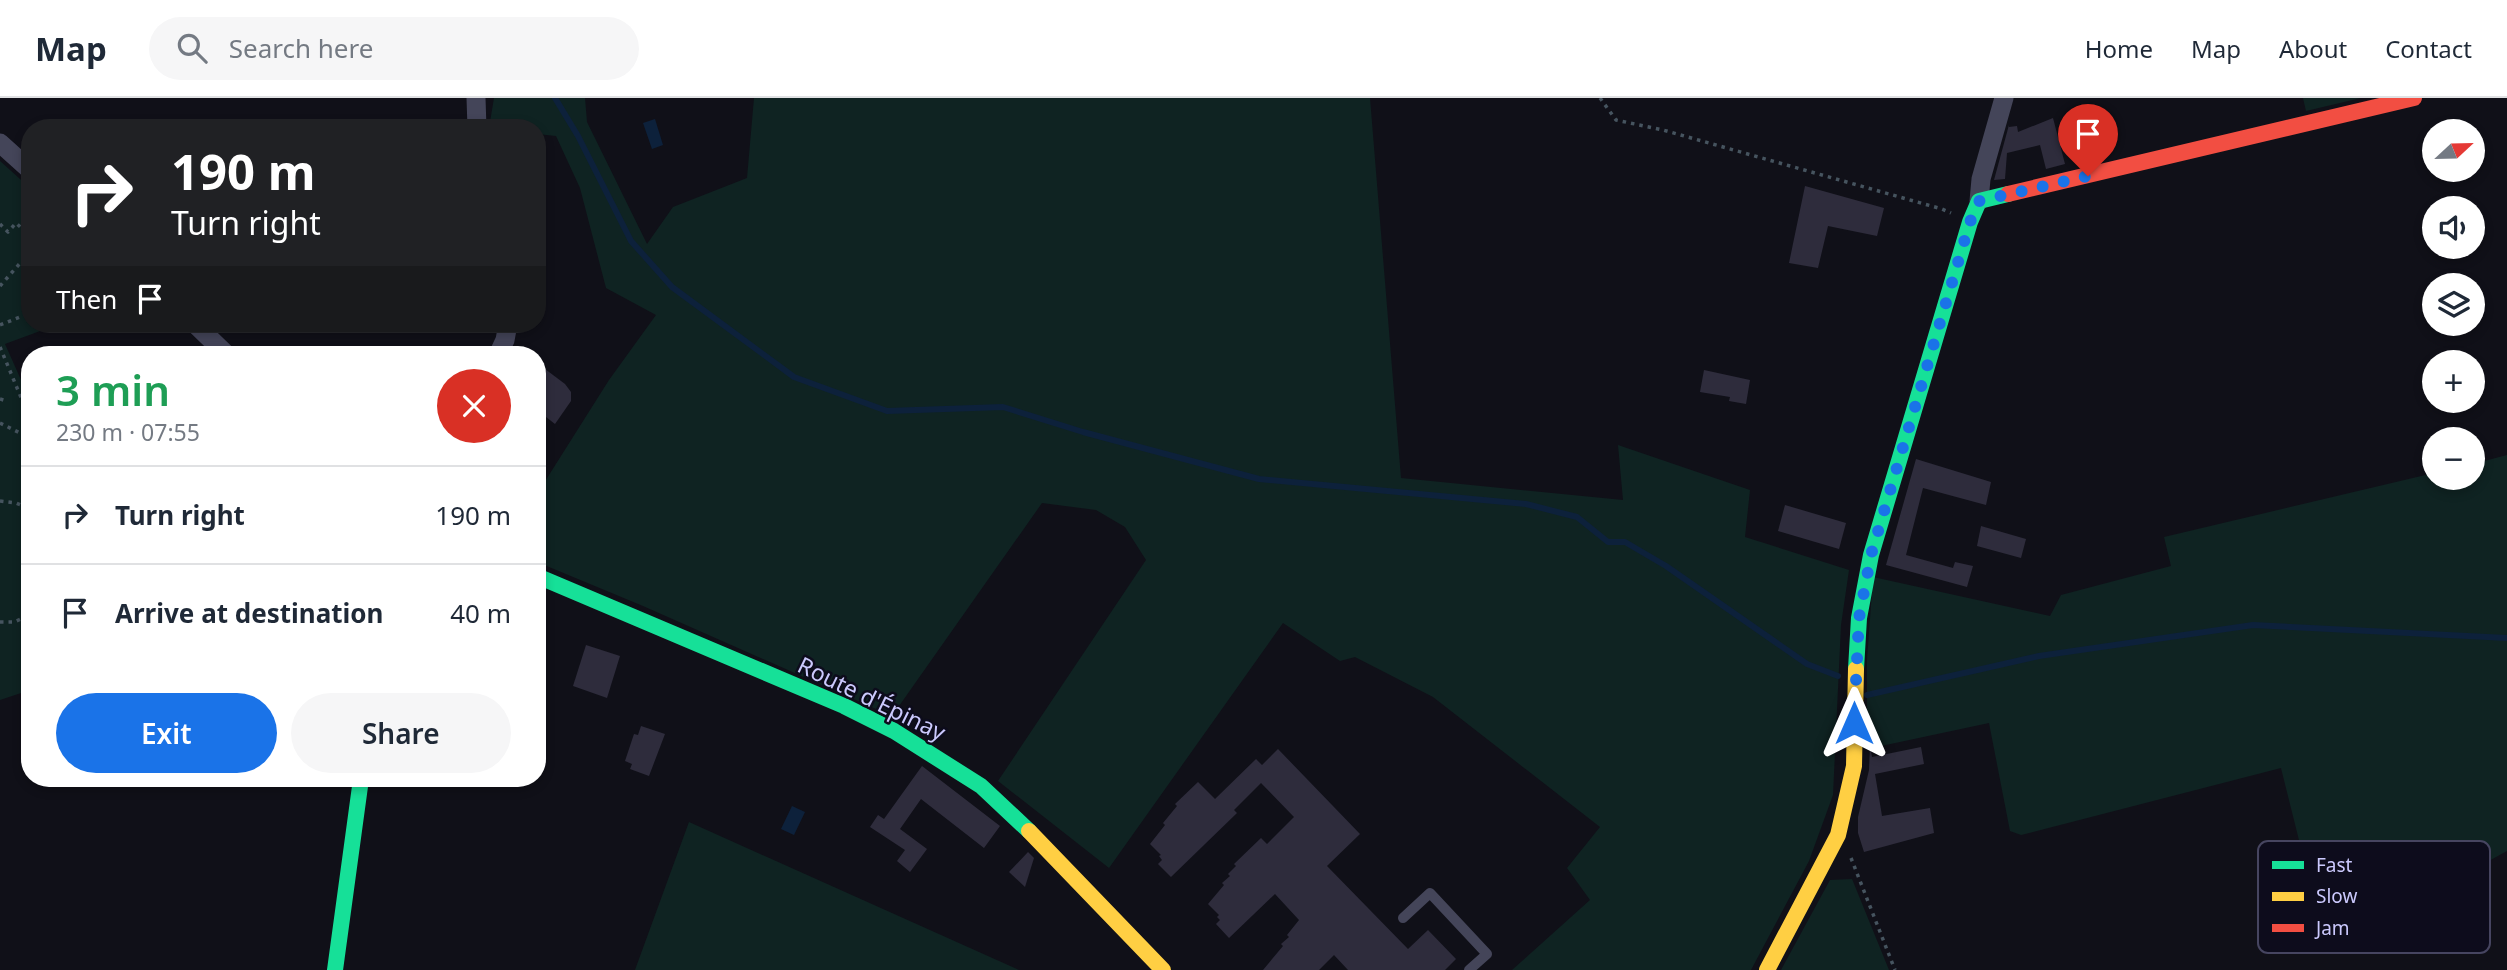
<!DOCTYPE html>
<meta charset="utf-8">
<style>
:root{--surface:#fff;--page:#f6f6f7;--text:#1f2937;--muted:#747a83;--line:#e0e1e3;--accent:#1a73e8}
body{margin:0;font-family:"Noto Sans",sans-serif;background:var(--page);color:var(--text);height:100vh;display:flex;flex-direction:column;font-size:26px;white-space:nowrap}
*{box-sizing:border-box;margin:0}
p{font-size:23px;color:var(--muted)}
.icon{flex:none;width:38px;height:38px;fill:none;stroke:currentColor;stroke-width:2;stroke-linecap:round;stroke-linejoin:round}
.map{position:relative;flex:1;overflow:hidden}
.details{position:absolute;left:21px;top:248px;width:525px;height:441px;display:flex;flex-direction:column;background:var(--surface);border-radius:28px;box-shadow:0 4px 10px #0003}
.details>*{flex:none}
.guide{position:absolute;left:21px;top:21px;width:525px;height:214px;border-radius:28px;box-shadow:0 4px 10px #0003;background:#202124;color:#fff;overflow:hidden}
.needle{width:46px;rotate:68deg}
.tools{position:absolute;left:2422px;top:21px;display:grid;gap:14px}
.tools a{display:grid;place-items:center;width:63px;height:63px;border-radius:50%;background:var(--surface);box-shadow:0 4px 10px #0003;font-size:35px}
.pin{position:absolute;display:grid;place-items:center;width:60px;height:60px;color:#fff;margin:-72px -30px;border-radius:50% 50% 50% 0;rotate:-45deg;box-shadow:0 0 7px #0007}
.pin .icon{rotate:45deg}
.me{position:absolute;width:77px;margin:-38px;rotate:0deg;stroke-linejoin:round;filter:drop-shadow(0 0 5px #0008)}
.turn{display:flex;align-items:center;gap:24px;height:147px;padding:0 35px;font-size:32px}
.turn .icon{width:91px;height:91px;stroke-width:2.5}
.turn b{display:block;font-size:49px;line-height:60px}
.then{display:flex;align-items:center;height:66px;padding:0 35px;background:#0003;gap:14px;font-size:26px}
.round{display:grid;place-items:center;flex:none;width:74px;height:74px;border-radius:37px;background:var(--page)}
.overview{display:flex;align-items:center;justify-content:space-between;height:119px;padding:0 35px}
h1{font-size:42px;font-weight:600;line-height:52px;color:#1e9e55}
.primary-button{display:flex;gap:14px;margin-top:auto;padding:14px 35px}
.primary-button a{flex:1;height:80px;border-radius:42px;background:var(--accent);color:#fff;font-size:28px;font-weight:600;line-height:80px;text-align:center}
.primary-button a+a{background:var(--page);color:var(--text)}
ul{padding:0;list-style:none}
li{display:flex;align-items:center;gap:21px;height:98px;padding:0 35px;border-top:2px solid var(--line)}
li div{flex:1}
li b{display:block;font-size:26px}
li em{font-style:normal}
header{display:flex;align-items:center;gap:42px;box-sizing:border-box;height:98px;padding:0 35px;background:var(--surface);border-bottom:2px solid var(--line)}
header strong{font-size:33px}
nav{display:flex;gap:38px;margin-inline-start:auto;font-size:24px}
.search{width:490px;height:63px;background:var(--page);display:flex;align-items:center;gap:18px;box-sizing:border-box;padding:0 24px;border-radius:38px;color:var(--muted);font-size:26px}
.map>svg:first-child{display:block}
</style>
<header>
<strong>Map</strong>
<div class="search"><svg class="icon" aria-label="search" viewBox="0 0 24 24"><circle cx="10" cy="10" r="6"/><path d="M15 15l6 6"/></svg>Search here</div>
<nav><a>Home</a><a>Map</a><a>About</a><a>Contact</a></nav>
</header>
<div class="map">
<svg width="2507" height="872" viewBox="0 0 2507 872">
<rect width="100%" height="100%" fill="#101018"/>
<g fill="#0f2322">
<path d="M494 0H585L587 24 647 146 673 109 747 80 754 0H1370L1401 380 1623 402 1618 347 1750 392 1745 439 1849 472 1841 527 1833 697 1809 763 1751 872H1512L1590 802 1567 770 1600 729 1433 599 1355 559 1340 563 1283 525 1109 770 998 683 1146 462 1125 429 1096 412 1042 405 892 618 643 508 537 464V396L609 282 656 217 606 190 580 90 556 38 537 36V30H489Z"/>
<path d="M2303 0H2361L2306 13Z"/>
<path d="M0 63 30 90V226H59L5 246 30 302V592L0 602Z"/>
<path d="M2507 357V753L2345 842 2325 846 2281 670 2021 737 2010 733 1989 625 1867 651V562L1873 479 2050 518 2061 497 2171 468 2164 439 2434 375V380H2473V366Z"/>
<path d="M689 724 1019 872H635Z"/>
<path d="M1852 781 1889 872H1781L1830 782Z"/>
</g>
<g fill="#0d213b">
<path d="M655 21 663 47 652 51 643 25Z"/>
<path d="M792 708 805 714 794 737 781 731Z"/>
</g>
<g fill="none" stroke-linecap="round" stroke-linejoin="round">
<g stroke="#0d213b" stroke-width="6">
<path d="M555 0 578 38 631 143 672 189 794 279 887 313 1003 309 1083 334 1259 381 1526 406 1577 419 1608 444H1625L1666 468 1807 566 1838 578"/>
<path d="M1867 597 2039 558 2253 527 2507 540"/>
</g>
</g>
<g fill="#2e2c3c">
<path d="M2053 20 2065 66 2046 71 2040 47 2007 55 2005 81 1994 82 2009 27V29L2017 28 2018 34Z"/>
<path d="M1805 88 1884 110 1877 138 1828 128 1818 170 1789 165Z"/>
<path d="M537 265 565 286 571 294V303L555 326 537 312Z"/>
<path d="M1704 272 1750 282 1746 306 1729 303 1730 299 1700 294Z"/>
<path d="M1916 361 1991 384 1986 407 1923 390 1906 457 1953 470 1955 464 1973 468 1967 489 1886 467Z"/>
<path d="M1785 407 1846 425 1839 451 1778 433Z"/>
<path d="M1981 428 2026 441 2021 460 1977 448Z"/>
<path d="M586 547 620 558 607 600 573 588Z"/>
<path d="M641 628 665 636 649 678 630 671 632 666 625 663 634 636 638 637Z"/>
<path d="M1870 647 1872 659 1921 649 1924 666 1875 676 1882 718 1930 710 1934 735 1864 754 1858 735V719L1869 672Z"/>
<path d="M1278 651 1360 736 1327 768 1408 851 1428 832 1456 861 1445 872H1348L1334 857 1319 872H1263L1283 848 1281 846 1289 839 1287 837 1299 822 1275 796 1229 840 1216 826 1220 822 1217 819 1219 817 1208 806 1224 787 1222 785 1230 778 1228 776 1236 768 1234 766 1261 740 1267 746 1294 719 1261 685 1234 712 1237 715 1171 779 1158 766 1162 762 1159 758 1161 757 1150 746 1165 727 1163 725 1177 708 1175 706 1198 684 1215 701 1256 661 1262 667Z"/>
<path d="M922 668 1000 728 984 750 921 701 900 731 927 751 910 774 897 763 905 752 870 729 878 717 884 721Z"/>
<path d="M1028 754 1034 760 1025 789 1009 774Z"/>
</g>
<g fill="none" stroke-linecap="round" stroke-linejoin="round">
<g stroke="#46545f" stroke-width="3.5" stroke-dasharray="3.5 5" stroke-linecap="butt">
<path d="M1600 0 1616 22 1663 32 1942 111 1951 115"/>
<path d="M0 126 8 134 16 125 30 138"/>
<path d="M0 188 22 163 30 170"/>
<path d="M0 227 30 215"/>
<path d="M0 249 30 321"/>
<path d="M0 301 7 303"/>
<path d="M0 325 30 340"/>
<path d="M0 403 16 405 30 411"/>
<path d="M0 524H14L30 517"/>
<path d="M1851 760 1895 872"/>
</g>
<path stroke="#444559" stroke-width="10" d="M1403 820 1430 795 1487 856 1469 872"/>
<g stroke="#444559" stroke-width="19">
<path d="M476 0 477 30"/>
<path d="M0 45 30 72"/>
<path d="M1979 103 1981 81 2004 0"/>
<path d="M195 226 227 257"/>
<path d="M498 257 505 242 508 226"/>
</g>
<g stroke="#16e098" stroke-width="16">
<path d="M537 478 844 608 894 633 981 688 1029 733"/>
<path d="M1856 571 1859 520 1871 457 1970 124 1979 103 2008 96"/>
<path d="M335 872 361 681"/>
</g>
<g stroke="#ffcf43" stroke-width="16">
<path d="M1029 733 1163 872"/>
<path d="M1767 872 1838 737 1854 668 1856 571"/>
</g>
<path stroke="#f24e42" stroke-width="16" d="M2008 96 2414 0"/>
</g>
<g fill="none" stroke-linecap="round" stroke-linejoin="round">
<path stroke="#1a73e8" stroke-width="12" stroke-dasharray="0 21.6" d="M1854 625 1859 520 1871 457 1970 124 1979 103 2088 78"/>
</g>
<g text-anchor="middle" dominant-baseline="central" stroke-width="5" stroke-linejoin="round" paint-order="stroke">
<g font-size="23" fill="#cbc9fd" stroke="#0d0c1c">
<text transform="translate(872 600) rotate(26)">Route d'Épinay</text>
</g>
</g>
<rect x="2258" y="743" width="232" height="112" rx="10" fill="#0d0c1c" stroke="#464560" stroke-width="2"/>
<rect x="2272" y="763" width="32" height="8" fill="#16e098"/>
<rect x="2272" y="794" width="32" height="9" fill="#ffcf43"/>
<rect x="2272" y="826" width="32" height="8" fill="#f24e42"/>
<g font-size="19" fill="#cbc9fd">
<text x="2316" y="774">Fast</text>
<text x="2316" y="805">Slow</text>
<text x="2316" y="837">Jam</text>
</g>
</svg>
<div class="tools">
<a><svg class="needle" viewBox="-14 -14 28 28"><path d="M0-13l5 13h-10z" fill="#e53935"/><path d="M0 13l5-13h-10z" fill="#747a83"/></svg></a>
<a><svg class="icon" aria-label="sound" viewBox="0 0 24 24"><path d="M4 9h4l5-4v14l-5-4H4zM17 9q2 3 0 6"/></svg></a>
<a><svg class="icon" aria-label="layers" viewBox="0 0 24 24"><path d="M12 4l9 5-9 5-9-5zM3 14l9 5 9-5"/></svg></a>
<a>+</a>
<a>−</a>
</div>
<div class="pin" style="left:2088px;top:78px;background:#d93025"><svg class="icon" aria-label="arrive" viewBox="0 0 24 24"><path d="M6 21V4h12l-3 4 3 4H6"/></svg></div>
<svg class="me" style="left:1854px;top:625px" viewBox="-20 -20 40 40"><path d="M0-17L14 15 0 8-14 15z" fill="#1a73e8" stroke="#fff" stroke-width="4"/></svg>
<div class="guide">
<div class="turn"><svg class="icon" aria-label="right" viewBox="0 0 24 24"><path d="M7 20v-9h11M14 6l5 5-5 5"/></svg><div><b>190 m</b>Turn right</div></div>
<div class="then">Then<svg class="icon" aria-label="arrive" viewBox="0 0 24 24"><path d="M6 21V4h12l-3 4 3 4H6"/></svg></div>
</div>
<section class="details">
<div class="overview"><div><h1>3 min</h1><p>230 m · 07:55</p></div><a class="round" style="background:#d93025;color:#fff"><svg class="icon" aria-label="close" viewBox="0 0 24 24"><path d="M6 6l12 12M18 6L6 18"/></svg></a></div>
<ul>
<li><svg class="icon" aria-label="right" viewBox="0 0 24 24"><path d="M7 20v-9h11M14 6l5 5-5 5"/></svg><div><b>Turn right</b></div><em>190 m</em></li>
<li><svg class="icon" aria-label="arrive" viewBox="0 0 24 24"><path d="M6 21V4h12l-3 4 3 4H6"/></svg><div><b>Arrive at destination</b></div><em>40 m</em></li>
</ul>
<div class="primary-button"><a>Exit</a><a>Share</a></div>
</section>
</div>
